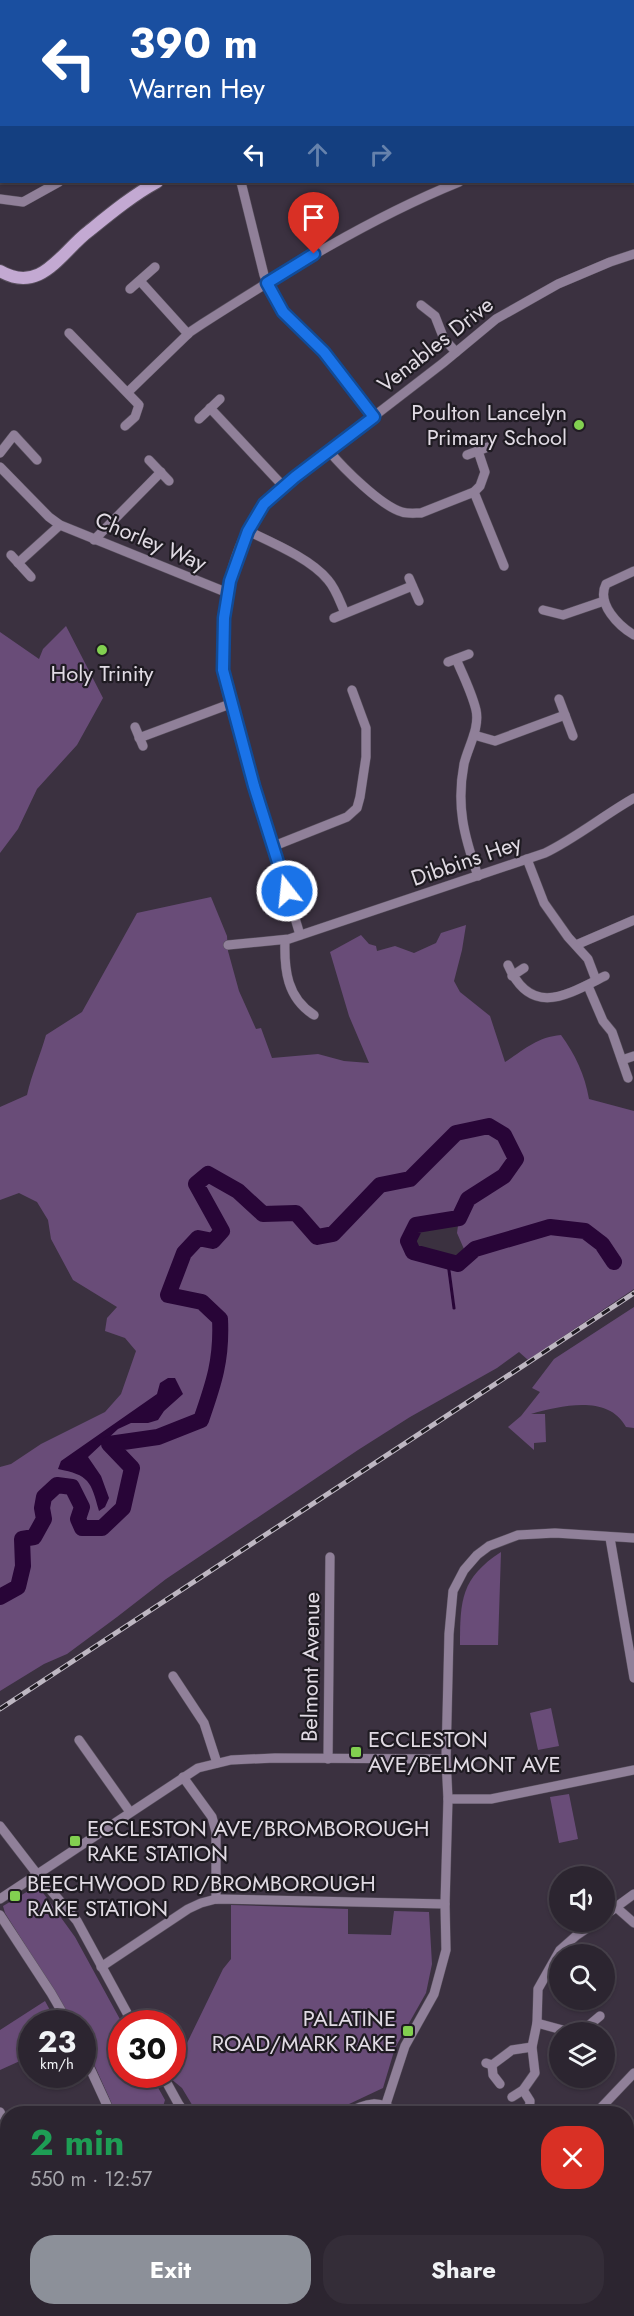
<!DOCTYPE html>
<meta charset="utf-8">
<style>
:root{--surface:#2c2530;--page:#342d38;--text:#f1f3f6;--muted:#a6a5ab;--line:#48424c;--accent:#8c9099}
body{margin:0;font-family:Jost,sans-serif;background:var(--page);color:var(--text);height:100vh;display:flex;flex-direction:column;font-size:22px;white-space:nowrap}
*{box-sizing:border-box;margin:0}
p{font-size:20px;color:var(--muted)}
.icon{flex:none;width:33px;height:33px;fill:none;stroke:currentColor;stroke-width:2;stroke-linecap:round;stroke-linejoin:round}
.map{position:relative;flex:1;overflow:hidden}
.side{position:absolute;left:0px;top:2106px;width:634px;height:210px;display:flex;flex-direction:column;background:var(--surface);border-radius:24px 24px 0 0;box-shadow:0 2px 4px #0004,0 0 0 2px var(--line)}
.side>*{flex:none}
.guide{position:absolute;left:0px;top:0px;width:634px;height:183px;box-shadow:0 2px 4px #0004,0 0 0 2px var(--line);background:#1a4fa0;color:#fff;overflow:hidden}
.buttons{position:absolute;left:549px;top:1866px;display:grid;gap:12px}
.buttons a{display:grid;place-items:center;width:66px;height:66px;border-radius:50%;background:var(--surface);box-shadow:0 2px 4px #0004,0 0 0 2px var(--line);font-size:30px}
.speed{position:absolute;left:18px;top:2010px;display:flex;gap:12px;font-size:30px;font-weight:700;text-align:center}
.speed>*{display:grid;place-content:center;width:78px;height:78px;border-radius:50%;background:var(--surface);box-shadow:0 2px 4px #0004,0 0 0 2px var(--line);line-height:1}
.speed small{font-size:15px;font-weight:400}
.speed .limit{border:9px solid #d22;background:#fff;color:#111}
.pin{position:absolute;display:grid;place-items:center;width:51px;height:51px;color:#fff;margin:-62px -26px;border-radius:50% 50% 50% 0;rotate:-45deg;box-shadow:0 0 6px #0007}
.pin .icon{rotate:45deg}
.me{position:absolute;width:66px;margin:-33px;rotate:344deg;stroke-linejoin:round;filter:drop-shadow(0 0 4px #0008)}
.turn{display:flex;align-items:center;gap:21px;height:126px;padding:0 30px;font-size:27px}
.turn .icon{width:78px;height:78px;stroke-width:2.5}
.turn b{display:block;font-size:42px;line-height:51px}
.lanes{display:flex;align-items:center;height:57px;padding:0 30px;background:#0003;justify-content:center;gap:30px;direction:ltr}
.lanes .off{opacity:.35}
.round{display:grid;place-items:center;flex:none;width:63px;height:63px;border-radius:24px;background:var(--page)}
.summary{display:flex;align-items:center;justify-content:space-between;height:102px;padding:0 30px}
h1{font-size:36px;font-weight:700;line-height:45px;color:#1e9e55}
.action{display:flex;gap:12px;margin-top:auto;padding:12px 30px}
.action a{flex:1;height:69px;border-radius:24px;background:var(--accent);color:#fff;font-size:24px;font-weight:700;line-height:69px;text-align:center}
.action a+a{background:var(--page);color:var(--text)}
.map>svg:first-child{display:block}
</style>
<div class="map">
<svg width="634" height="2316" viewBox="0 0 634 2316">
<rect width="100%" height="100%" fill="#3b3140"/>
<g fill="#694c78" fill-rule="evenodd">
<path d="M66 626 103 698 77 745 37 789 18 829 0 853V632L39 659 43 649Z"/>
<path d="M211 897 227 936 228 951 239 991 256 1029 261 1028 272 1058 318 1054 344 1061 369 1063 349 1016 330 952 361 935 369 944 376 946 377 951 395 946 414 953 436 943 441 933 466 925 462 950 454 981 460 992 490 1016 505 1062C524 1050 537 1037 561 1035 575 1054 585 1075 589 1099L634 1111V1289L528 1360 519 1352 497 1368 410 1417 358 1450 166 1579 117 1617 67 1654 44 1664 0 1691V1467L11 1464 41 1444 105 1412 121 1394 136 1351 125 1338 105 1331 107 1318 117 1307 73 1280 51 1239 48 1220 37 1202 19 1193 0 1200V1107L27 1095C32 1073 40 1056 46 1035L82 1012 137 913ZM459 1218 457 1233 467 1256 458 1264 413 1253 408 1241 416 1225Z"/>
<path d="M634 1307V1428L626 1427C608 1394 561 1406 531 1414H545L546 1442 534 1443V1450L508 1427 521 1416 540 1392 532 1388 554 1359Z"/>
<path d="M501 1552 498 1645H460C460 1600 461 1578 501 1552Z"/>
<path d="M551 1708 559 1746 538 1750 530 1713Z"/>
<path d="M569 1794 578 1839 559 1843 550 1797Z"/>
<path d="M30 1890H41L75 1937 122 2023V2074L151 2075 165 2100 162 2110 154 2113H116L83 2040 82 2024 74 2023 5 1913 3 1906Z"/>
<path d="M231 1905 348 1909V1934L391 1935 394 1911 429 1912 432 1964 426 1993 395 2048 383 2088 330 2113H197L182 2088 170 2078 223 1969 231 1959Z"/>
<path d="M45 2001 57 2023 32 2024 31 2056 0 2070V2030Z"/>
</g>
<path fill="#280537" d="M168 1378H175L183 1394 164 1411 158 1420 148 1423H131L118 1429 88 1457 101 1476 109 1498 105 1507 99 1511C91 1481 89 1475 58 1469L61 1461 157 1394 160 1383Z"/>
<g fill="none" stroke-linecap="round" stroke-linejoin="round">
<path stroke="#280537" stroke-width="3" d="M448 1263 454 1308"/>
<path stroke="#280537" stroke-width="16" d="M0 1597 18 1587 23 1566 22 1539 34 1537 44 1519 42 1508 44 1497 57 1485 72 1487 82 1507 78 1519 82 1528H102L123 1508 132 1468 109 1444 158 1437 201 1420C214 1383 222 1359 220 1319L202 1302 168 1295 184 1253 198 1238 213 1241 222 1231 196 1184 208 1174 238 1191 263 1214 296 1213 317 1237 333 1234 380 1185 410 1179 456 1133 489 1126 504 1135 516 1159 504 1176 468 1199 459 1218 416 1225 408 1241 413 1252 458 1264 475 1249 550 1227 585 1231 602 1244 614 1262"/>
<g stroke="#59505e" stroke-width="10">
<g id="street">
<path d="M121 0V2"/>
<path d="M222 0V2"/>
<path d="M0 39 2 40"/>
<path d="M1 51 2 47"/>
<path d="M633 135 634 134"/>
<path d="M241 182 264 275 275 300 299 330 324 353 374 417"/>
<path d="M0 199 23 202 59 182"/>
<path d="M140 281 188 334"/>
<path d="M130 289 155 267"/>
<path d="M421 305 435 316 444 339 456 352"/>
<path d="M69 333 139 405 135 417 125 426"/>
<path d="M128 392 190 332 202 324C285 271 368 219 459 182"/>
<path d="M210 408 283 486"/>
<path d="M199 419 220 399"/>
<path d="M329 451C343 468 381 506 402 512 408 514 415 513 421 513L474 492 480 486 485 472 478 451"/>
<path d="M0 453 14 435 37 460"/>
<path d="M467 455 488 447"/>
<path d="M149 460 169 481"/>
<path d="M0 467 49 517 60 525 228 593"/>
<path d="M474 492 504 566"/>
<path d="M248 531C273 543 311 559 328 580 336 589 340 602 345 613"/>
<path d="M94 540 161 472"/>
<path d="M11 555 31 577"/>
<path d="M18 563 60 525"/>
<path d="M634 571 606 584C596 604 619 626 634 635"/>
<path d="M409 578 419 601"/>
<path d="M543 610 563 615 604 601"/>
<path d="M334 618 412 586"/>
<path d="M456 659C463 675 472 693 476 710 480 728 468 747 464 764 456 806 464 836 478 876"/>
<path d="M448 662 469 654"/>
<path d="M559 699 573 736"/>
<path d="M135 727 143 746"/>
<path d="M474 735 495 741 565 715"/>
<path d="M139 738 230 704"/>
<path d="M274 846 347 817 357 808 360 797 366 757V728L352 690"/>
<path d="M527 859 544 903 568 937 588 959 596 980"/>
<path d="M300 935C282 873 261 811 243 748 236 722 225 695 223 669 218 610 231 537 273 494L443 363 496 319 558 284 610 262 634 254"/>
<path d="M285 940C284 970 287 998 314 1015"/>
<path d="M228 945 289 939 545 853C576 838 604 815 634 798"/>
<path d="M576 945 634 920"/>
<path d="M508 965C531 1018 567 995 605 976"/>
<path d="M512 976 524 968"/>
<path d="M588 986 603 1021 612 1032 628 1078"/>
<path d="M622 1060 634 1056"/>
<path d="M610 1538 634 1678"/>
<path d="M173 1676 204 1723 217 1763"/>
<path d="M79 1740 130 1812"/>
<path d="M328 1759 330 1557"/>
<path d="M183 1777 212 1817 216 1832V1899"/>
<path d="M448 1799H491L634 1770"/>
<path d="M0 1826 37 1874 77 1921 133 2024"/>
<path d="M0 1899 198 1768 231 1760 275 1758 446 1759"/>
<path d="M617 1908 634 1923"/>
<path d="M0 1915 51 1993 69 2024"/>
<path d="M604 1916 634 1894"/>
<path d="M101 1967 188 1909 201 1903 216 1899 445 1904"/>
<path d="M537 2023 570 2032"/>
<path d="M581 2032 600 2016"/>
<path d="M82 2051 111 2114"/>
<path d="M486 2063 492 2065 512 2050 532 2047"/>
<path d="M492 2065 493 2075 500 2084"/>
<path d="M162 2074 184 2114"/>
<path d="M523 2090 530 2101 529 2114"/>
<path d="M512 2097 523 2090 535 2073 532 2047 537 2023 538 1989 560 1950 577 1935 596 1922"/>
<path d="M386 2104 405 2046 434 1994 446 1950 445 1904 448 1799 446 1759 449 1634 453 1591 464 1570 477 1555 489 1546 518 1535 555 1533 634 1538"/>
<path d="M0 2112 8 2128"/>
<path d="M164 2114 180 2106"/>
<path d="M345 2114C369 2102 377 2099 401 2114"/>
<path d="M595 2114 634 2073"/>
<path d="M627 2157 634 2153"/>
<path d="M0 2188 8 2184"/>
<path d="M627 2208 634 2205"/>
<path d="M0 2300 8 2296"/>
<path d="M146 2308 152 2316"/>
<path d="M319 2308 325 2316"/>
<path d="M602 2308 614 2316"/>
<path d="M80 2316 84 2308"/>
<path d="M436 2316 437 2308"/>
</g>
</g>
<g stroke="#59505e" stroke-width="14">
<g id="secondary">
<path d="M544 2 550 0"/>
<path d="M0 271C41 295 61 252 89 231 110 214 133 195 157 182"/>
</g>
</g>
<use href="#street" stroke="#908099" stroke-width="9"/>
<use href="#secondary" stroke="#c3a9d2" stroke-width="12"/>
<g stroke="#beb7c2" stroke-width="5">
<path id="rail" d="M0 1709 634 1293"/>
</g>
<use href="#rail" stroke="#1f1b22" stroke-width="3" stroke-dasharray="9" stroke-linecap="butt"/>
</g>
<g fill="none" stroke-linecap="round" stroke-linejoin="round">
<g stroke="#114b97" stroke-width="15">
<path id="route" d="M287 891 254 786 223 670 224 618 230 581 248 531 264 504 295 477 374 417 324 352 283 312 267 283 314 254"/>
</g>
<use href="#route" stroke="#1a73e8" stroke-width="10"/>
</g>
<g fill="#82d050" stroke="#1f1b22" stroke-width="2">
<circle cx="579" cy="425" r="6"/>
<circle cx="102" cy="650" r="6"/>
<rect x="350" y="1746" width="12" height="12" rx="3"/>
<rect x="69" y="1835" width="12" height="12" rx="3"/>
<rect x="9" y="1890" width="12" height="12" rx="3"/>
<rect x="402" y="2025" width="12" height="12" rx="3"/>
</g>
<g text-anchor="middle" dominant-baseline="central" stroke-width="4.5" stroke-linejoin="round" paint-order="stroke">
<g font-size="22" fill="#e1dbe4" stroke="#1f1b22">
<text transform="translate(435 344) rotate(-38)">Venables Drive</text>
<text transform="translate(151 541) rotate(23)">Chorley Way</text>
<text transform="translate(466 860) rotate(-19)">Dibbins Hey</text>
<text transform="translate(310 1667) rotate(-89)">Belmont Avenue</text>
</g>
<g font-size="22" fill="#e1dbe4" stroke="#1f1b22" text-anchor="start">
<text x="567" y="412" text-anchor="end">Poulton Lancelyn<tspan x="567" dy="25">Primary School</tspan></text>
<text x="102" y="673" text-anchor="middle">Holy Trinity</text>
<text x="368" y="1739">ECCLESTON<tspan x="368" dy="25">AVE/BELMONT AVE</tspan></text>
<text x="87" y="1828">ECCLESTON AVE/BROMBOROUGH<tspan x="87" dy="25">RAKE STATION</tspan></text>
<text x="27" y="1883">BEECHWOOD RD/BROMBOROUGH<tspan x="27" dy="25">RAKE STATION</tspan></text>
<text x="396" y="2018" text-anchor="end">PALATINE<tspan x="396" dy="25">ROAD/MARK RAKE</tspan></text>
</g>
</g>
</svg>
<div class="buttons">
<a><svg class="icon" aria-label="sound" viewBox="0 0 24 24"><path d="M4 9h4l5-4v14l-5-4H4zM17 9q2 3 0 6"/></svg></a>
<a><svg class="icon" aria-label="search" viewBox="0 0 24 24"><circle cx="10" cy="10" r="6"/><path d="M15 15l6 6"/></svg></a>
<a><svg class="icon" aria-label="layers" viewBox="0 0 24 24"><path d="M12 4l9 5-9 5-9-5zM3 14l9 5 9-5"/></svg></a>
</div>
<div class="speed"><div>23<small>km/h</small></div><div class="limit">30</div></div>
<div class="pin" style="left:314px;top:254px;background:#d93025"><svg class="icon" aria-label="arrive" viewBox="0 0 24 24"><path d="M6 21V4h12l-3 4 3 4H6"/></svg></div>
<svg class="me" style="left:287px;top:891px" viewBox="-20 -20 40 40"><circle r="17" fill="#1a73e8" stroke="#fff" stroke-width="3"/><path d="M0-11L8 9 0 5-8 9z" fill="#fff"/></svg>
<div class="guide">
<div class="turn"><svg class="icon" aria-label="left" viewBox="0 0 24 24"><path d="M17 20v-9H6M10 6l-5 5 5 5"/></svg><div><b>390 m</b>Warren Hey</div></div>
<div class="lanes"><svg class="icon" aria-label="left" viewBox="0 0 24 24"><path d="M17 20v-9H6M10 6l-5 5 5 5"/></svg><svg class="icon off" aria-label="ahead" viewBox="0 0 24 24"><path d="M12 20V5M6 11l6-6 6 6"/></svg><svg class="icon off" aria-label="right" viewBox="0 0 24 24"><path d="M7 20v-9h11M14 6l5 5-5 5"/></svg></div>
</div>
<section class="side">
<div class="summary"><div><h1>2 min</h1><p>550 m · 12:57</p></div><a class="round" style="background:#d93025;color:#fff"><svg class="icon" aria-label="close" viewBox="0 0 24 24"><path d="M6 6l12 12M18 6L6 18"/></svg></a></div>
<div class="action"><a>Exit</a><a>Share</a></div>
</section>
</div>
